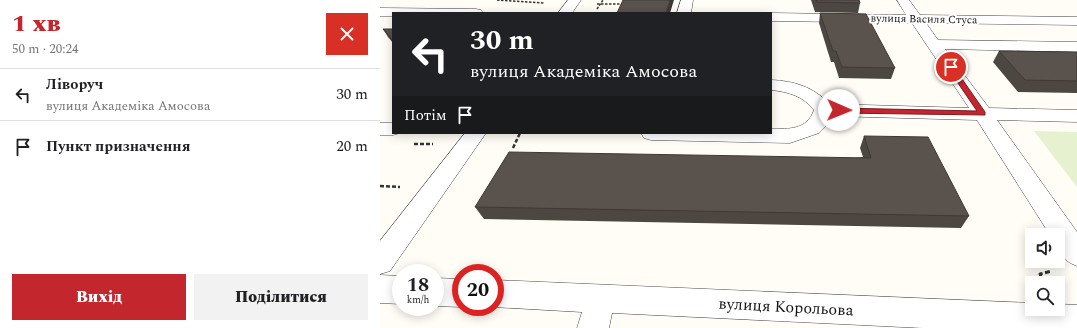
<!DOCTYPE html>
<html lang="uk">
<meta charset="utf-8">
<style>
:root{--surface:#fff;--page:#f2f2f2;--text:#202124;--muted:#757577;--line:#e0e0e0;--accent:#c4262e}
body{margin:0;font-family:Spectral,serif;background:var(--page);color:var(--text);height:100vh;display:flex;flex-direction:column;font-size:15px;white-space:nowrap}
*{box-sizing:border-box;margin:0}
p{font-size:13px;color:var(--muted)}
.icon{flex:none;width:22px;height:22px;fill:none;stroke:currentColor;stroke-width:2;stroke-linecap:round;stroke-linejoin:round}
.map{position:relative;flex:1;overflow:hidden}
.sheet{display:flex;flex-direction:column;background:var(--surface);width:380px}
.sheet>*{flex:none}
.banner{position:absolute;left:12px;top:12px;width:380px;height:122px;border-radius:0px;box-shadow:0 2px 10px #0003;background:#202124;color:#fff;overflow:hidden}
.controls{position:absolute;left:645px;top:228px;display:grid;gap:8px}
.controls a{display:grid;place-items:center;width:40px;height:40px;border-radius:0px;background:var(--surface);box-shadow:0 2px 10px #0003;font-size:20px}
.speed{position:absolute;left:12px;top:264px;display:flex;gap:8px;font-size:20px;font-weight:700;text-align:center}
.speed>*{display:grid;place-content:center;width:52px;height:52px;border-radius:50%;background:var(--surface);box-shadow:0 2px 10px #0003;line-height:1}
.speed small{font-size:10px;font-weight:400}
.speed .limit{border:6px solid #d22;background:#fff;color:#111}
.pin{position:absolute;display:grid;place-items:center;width:34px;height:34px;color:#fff;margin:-17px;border:2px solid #fff;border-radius:50%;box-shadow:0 1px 4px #0007}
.me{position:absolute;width:44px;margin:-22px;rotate:91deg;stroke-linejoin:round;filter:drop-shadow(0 0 3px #0008)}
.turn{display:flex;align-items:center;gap:14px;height:84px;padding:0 12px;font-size:18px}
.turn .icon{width:52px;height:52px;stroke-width:2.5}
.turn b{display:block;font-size:28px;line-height:34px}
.then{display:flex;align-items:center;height:38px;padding:0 12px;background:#0003;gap:8px;font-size:15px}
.round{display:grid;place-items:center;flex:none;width:42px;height:42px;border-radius:0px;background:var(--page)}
.head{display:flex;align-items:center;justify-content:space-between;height:68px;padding:0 12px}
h1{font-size:24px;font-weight:800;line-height:30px;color:var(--accent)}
.primary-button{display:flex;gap:8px;margin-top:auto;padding:8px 12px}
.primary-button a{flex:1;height:46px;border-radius:0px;background:var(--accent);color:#fff;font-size:16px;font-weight:800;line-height:46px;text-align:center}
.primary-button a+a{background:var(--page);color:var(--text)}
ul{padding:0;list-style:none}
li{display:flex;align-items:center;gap:12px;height:52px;padding:0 12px;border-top:1px solid var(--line)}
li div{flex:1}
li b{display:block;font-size:15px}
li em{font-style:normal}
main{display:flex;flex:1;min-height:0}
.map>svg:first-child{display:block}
</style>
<main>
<section class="sheet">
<div class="head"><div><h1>1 хв</h1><p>50 m · 20:24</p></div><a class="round" style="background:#d93025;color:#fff"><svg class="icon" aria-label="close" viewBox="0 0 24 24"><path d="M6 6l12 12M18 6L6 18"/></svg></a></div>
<ul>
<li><svg class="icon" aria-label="left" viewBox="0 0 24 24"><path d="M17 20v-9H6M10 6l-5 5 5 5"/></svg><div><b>Ліворуч</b><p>вулиця Академіка Амосова</p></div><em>30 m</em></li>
<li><svg class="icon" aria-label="arrive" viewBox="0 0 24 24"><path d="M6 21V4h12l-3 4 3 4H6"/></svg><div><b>Пункт призначення</b></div><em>20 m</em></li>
</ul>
<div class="primary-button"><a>Вихід</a><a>Поділитися</a></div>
</section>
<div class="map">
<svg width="697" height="328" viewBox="0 0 697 328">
<rect width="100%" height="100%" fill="#fffdf5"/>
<path fill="#e6f2cf" d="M654 131 697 132V187Z"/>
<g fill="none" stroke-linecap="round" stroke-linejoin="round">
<g stroke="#444" stroke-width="1">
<g id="minor">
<path d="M188 0H201L192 13H178Z"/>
<path d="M301 0H313L311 13H297Z"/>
<path d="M517 0H529L540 15 697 17V25L546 23 558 40 697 42V52L565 49 609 108 697 110V122L617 120 697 232V266C681 260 678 251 678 235H670L597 120 451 116 446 126 439 133 410 143 271 140 264 138 261 133H391V129C409 129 427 130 434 110 423 96 409 92 391 90V80C414 81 434 87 449 104L589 108 532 23 391 21V13L526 15Z"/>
<path d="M0 8 96 9 101 10 103 13H13V16H0Z"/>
<path d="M0 123H13V133H20L13 135H0Z"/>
<path d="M85 133H106L10 271 0 274V241Z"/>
<path d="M0 275 21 276V304L0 303Z"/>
<path d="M55 278 81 279V307L55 306Z"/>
<path d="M115 280 652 303V309H678V304L697 305V328H543L232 313 229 328H197L202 312 113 307H115Z"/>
</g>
</g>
<g stroke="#333" stroke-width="1.5" stroke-dasharray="2.5 1.5" stroke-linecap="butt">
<path d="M117 0 164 3"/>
<path d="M217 4H244"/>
<path d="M217 9 223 0"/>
</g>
<g stroke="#333" stroke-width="2.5" stroke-dasharray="4 2" stroke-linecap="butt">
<path d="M34 144H53"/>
<path d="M133 148 140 133"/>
<path d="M0 186 20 187"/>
</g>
<path stroke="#333" stroke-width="3" stroke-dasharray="5 2.5" stroke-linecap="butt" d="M664 283 660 274 672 271"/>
<use href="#minor" fill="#fff" fill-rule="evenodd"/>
</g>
<g fill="#4d4742">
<path d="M431 0H479L480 3 478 13 435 12Z"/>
<path d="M440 13 515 68 511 79 459 78 454 62H451L439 23Z"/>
<path d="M3 29H13V43L8 37Z"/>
<path d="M619 51 697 52V93L638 92 613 62Z"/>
<path d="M484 136 589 216 581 228 104 219 95 207 483 157 480 148Z"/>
</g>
<path fill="#3f3936" d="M290 0H294L290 13H286Z"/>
<g fill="#5a524d" stroke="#3f3936">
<path d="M243 0H290L286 13H237Z"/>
<path d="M436 0H479L480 3 437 2Z"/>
<path d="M440 13 486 14 515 68 462 67 456 51H453Z"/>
<path d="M3 29H13V41Z"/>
<path d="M619 51 697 52V81L645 80Z"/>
<path d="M484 136 548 137 589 216 95 207 129 152 491 158Z"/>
</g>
<path fill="#c4262e" stroke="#7f191e" d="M571 65 573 66 605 112V115L459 113 455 110 459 108 597 111 567 67Z"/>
<g text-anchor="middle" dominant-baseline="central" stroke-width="4" stroke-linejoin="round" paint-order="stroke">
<g font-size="11" fill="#111" stroke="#fff">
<text transform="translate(544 19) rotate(1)">вулиця Василя Стуса</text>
</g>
<g font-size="16" fill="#111" stroke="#fff">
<text transform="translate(406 307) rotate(3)">вулиця Корольова</text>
</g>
</g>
</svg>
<div class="controls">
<a><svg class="icon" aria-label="sound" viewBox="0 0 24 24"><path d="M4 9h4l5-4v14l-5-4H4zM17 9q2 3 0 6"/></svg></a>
<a><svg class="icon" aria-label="search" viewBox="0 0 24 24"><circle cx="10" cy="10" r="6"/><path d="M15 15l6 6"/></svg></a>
</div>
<div class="speed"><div>18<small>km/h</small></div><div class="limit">20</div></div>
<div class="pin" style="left:571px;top:67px;background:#d93025"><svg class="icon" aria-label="arrive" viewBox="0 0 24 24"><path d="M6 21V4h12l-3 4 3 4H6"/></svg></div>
<svg class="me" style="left:459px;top:110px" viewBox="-20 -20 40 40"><circle r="19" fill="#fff"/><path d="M0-13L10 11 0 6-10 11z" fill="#c4262e"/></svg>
<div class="banner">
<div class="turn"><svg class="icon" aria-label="left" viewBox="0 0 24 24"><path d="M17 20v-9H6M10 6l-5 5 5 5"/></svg><div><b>30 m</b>вулиця Академіка Амосова</div></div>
<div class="then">Потім<svg class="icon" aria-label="arrive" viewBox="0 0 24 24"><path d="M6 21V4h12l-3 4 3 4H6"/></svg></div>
</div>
</div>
</main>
